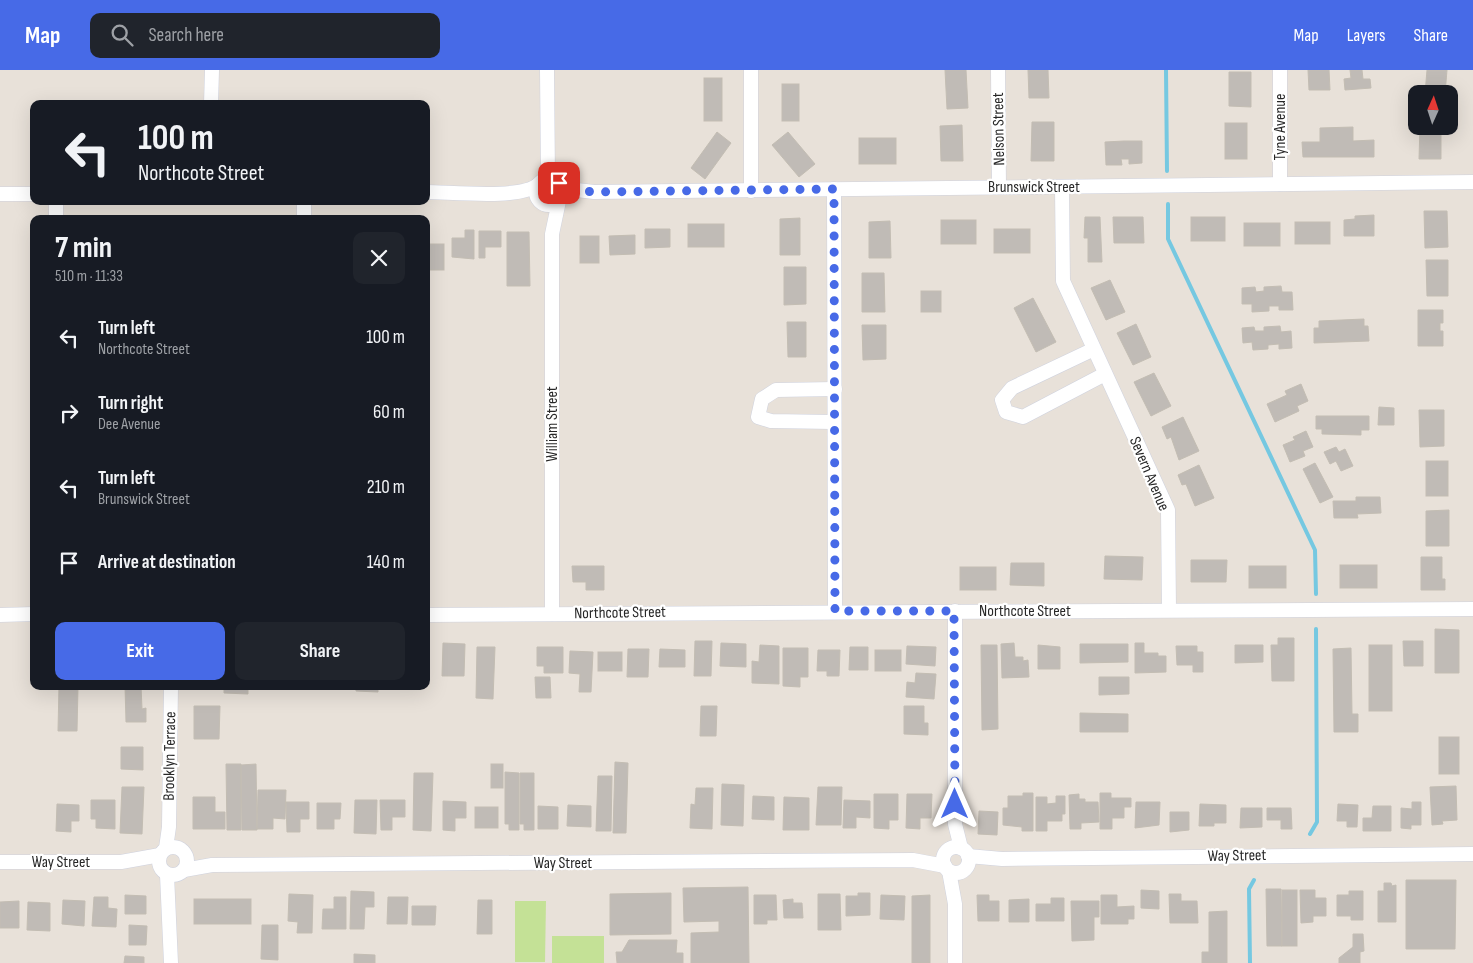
<!DOCTYPE html>
<meta charset="utf-8">
<style>
:root{--surface:#171b24;--page:#20242c;--text:#f1f3f6;--muted:#9ea1a6;--accent:#476ae7}
body{margin:0;font-family:"Sofia Sans Condensed",sans-serif;background:var(--page);color:var(--text);height:100vh;display:flex;flex-direction:column;font-size:19px;white-space:nowrap}
*{box-sizing:border-box;margin:0}
p{font-size:16px;color:var(--muted)}
.icon{flex:none;width:28px;height:28px;fill:none;stroke:currentColor;stroke-width:2;stroke-linecap:round;stroke-linejoin:round}
.map{position:relative;flex:1;overflow:hidden}
.sheet{position:absolute;left:30px;top:145px;width:400px;height:475px;display:flex;flex-direction:column;background:var(--surface);border-radius:10px;box-shadow:0 5px 20px #0002}
.sheet>*{flex:none}
.hud{position:absolute;left:30px;top:30px;width:400px;height:105px;border-radius:10px;box-shadow:0 5px 20px #0002;background:#171b24;color:var(--text);overflow:hidden}
.needle{width:32px;rotate:3deg}
.tools{position:absolute;left:1408px;top:15px;display:grid;gap:10px}
.tools a{display:grid;place-items:center;width:50px;height:50px;border-radius:10px;background:var(--surface);box-shadow:0 5px 20px #0002;font-size:25px}
.pin{position:absolute;display:grid;place-items:center;width:42px;height:42px;color:#fff;margin:-21px;border-radius:10px;box-shadow:0 2px 8px #0006}
.me{position:absolute;width:55px;margin:-28px;rotate:0deg;stroke-linejoin:round;filter:drop-shadow(0 0 4px #0008)}
.turn{display:flex;align-items:center;gap:18px;height:105px;padding:0 25px;font-size:22px}
.turn .icon{width:65px;height:65px;stroke-width:2.5}
.turn b{display:block;font-size:35px;line-height:42px}
.round{display:grid;place-items:center;flex:none;width:52px;height:52px;border-radius:10px;background:var(--page)}
.summary{display:flex;align-items:center;justify-content:space-between;height:85px;padding:0 25px}
h1{font-size:30px;font-weight:700;line-height:38px}
.cta{display:flex;gap:10px;margin-top:auto;padding:10px 25px}
.cta a{flex:1;height:58px;border-radius:10px;background:var(--accent);color:#fff;font-size:20px;font-weight:700;line-height:58px;text-align:center}
.cta a+a{background:var(--page);color:var(--text)}
ul{padding:0;list-style:none}
li{display:flex;align-items:center;gap:15px;height:75px;padding:0 25px}
li div{flex:1}
li b{display:block;font-size:19px}
li em{font-style:normal}
header{display:flex;align-items:center;gap:30px;box-sizing:border-box;height:70px;padding:0 25px;background:var(--accent);color:#fff}
header strong{font-size:24px}
nav{display:flex;gap:28px;margin-inline-start:auto;font-size:18px}
.search{width:350px;height:45px;background:var(--page);display:flex;align-items:center;gap:12px;box-sizing:border-box;padding:0 18px;border-radius:10px;color:var(--muted);font-size:19px}
.map>svg:first-child{display:block}
</style>
<header>
<strong>Map</strong>
<div class="search"><svg class="icon" aria-label="search" viewBox="0 0 24 24"><circle cx="10" cy="10" r="6"/><path d="M15 15l6 6"/></svg>Search here</div>
<nav><a>Map</a><a>Layers</a><a>Share</a></nav>
</header>
<div class="map">
<svg width="1473" height="893" viewBox="0 0 1473 893">
<rect width="100%" height="100%" fill="#e8e1d9"/>
<g fill="#c4e196">
<path d="M515 831H546L545 892H515Z"/>
<rect x="552" y="866" width="52" height="27"/>
</g>
<g fill="none" stroke-linecap="round" stroke-linejoin="round">
<g stroke="#75c8e1" stroke-width="4">
<path d="M1166 0 1167 101"/>
<path d="M1168 134V169L1315 480 1316 524"/>
<path d="M1310 764 1317 752 1316 559"/>
<path d="M1250 893 1249 819 1254 810"/>
</g>
</g>
<g fill="#c0bbb6" stroke="#c3bdb3">
<path d="M945 0H966L968 38 947 39Z"/>
<path d="M1028 0H1048L1049 28H1029Z"/>
<path d="M1308 0H1329L1330 20H1309Z"/>
<path d="M1350 0H1362L1363 9H1370L1371 18 1345 20 1344 9 1351 8Z"/>
<path d="M1427 0H1447L1445 24H1425Z"/>
<path d="M1229 2H1251V37L1229 36Z"/>
<rect x="704" y="8" width="18" height="43"/>
<rect x="782" y="14" width="17" height="37"/>
<path d="M1032 52H1054V91H1031Z"/>
<rect x="1225" y="53" width="22" height="36"/>
<path d="M962 55 963 91H941L940 56Z"/>
<path d="M1420 56H1441V89H1419Z"/>
<path d="M1353 57V71L1374 70V87H1303L1302 72H1320V58Z"/>
<path d="M717 62 731 73 705 109 691 98Z"/>
<path d="M788 62 815 94 799 107 772 75Z"/>
<rect x="859" y="68" width="37" height="26"/>
<path d="M1124 71H1142V93L1129 94V89H1121L1122 95H1106L1105 72Z"/>
<path d="M1424 141H1447L1448 177 1425 178Z"/>
<path d="M1374 145V166H1344V150L1355 149V146Z"/>
<path d="M1085 147H1100L1102 192H1088V168H1084Z"/>
<path d="M1113 147H1143L1144 173H1114Z"/>
<rect x="1191" y="147" width="34" height="24"/>
<path d="M800 148V185H780V149Z"/>
<rect x="941" y="150" width="35" height="24"/>
<path d="M890 151 891 188H869V152Z"/>
<rect x="1295" y="152" width="35" height="22"/>
<rect x="1244" y="153" width="36" height="23"/>
<rect x="688" y="154" width="36" height="23"/>
<path d="M645 159H670V177L645 178Z"/>
<rect x="994" y="159" width="36" height="24"/>
<path d="M465 160H474V189L452 187V168H465Z"/>
<path d="M479 161H501V177H485V188H479Z"/>
<path d="M507 162H529L530 216H507Z"/>
<path d="M635 165V184L610 185 609 166Z"/>
<rect x="580" y="166" width="19" height="27"/>
<rect x="426" y="174" width="18" height="26"/>
<path d="M1426 190H1448V226H1427Z"/>
<path d="M784 197H806V234L784 235Z"/>
<path d="M862 203H884L885 242H862Z"/>
<path d="M1110 210 1125 242 1106 250 1091 218Z"/>
<path d="M1281 216 1282 222H1292L1293 240H1279V236H1269V241L1252 242V234H1242V218L1255 217 1256 222 1264 221V217Z"/>
<rect x="921" y="221" width="20" height="21"/>
<path d="M1033 228 1056 272 1036 282 1014 238Z"/>
<path d="M1418 240H1443V253H1440V261H1443V276H1418Z"/>
<path d="M1364 249V256H1368L1369 271 1314 273V258H1319V251Z"/>
<path d="M787 252H806V287H788Z"/>
<path d="M1136 254 1151 287 1133 295 1117 263Z"/>
<path d="M862 255H886V289L863 290Z"/>
<path d="M1280 256 1281 262 1291 261 1292 278 1279 279V274L1268 275V279L1253 280 1252 272 1243 273 1242 258 1254 257 1255 261H1264V257Z"/>
<path d="M1154 303 1171 336 1151 346 1134 312Z"/>
<path d="M1301 314 1308 331 1297 336 1299 341 1275 352 1267 334 1287 325 1285 321Z"/>
<path d="M1379 337 1394 338V355H1378Z"/>
<path d="M1419 340H1444V376L1420 377Z"/>
<path d="M1316 346H1369V360H1361V365L1322 364V359H1316Z"/>
<path d="M1183 347 1199 381 1179 390 1171 367 1167 369 1162 357Z"/>
<path d="M1306 361 1313 377 1303 381 1305 386 1290 392 1283 375 1295 370 1293 367Z"/>
<path d="M1336 377 1339 382 1345 379 1353 396 1341 401 1336 391 1330 394 1324 382Z"/>
<rect x="1426" y="391" width="22" height="35"/>
<path d="M1315 393 1333 427 1320 433 1303 399Z"/>
<path d="M1199 395 1214 428 1195 436 1186 414 1182 415 1178 405Z"/>
<path d="M1356 427H1380L1381 443 1357 444 1358 448H1334L1333 431H1356Z"/>
<path d="M1449 440V476H1426V441Z"/>
<path d="M1105 486 1143 487 1142 510 1104 509Z"/>
<path d="M1421 487H1442V509H1445V520H1421Z"/>
<path d="M1191 490H1227L1226 512H1191Z"/>
<path d="M1011 493H1044V516L1010 515Z"/>
<rect x="1340" y="495" width="37" height="23"/>
<path d="M572 496H604V520H586V512H573Z"/>
<rect x="1249" y="496" width="37" height="22"/>
<rect x="960" y="497" width="36" height="23"/>
<path d="M1435 559 1459 560V603H1435Z"/>
<path d="M1278 568H1294V611H1272L1271 575H1278Z"/>
<path d="M695 571H712L711 606H694Z"/>
<path d="M1403 571H1423V596H1404Z"/>
<path d="M443 573 465 574 464 606H442Z"/>
<path d="M721 573 746 574V597L720 596Z"/>
<path d="M1014 573 1015 587H1023V591L1028 590 1029 607 1002 608 1001 574Z"/>
<path d="M1135 573H1144V583H1158V586H1166V602L1135 603Z"/>
<path d="M1080 574H1128V592L1080 593Z"/>
<path d="M760 575 779 576V614L752 613V591L759 592Z"/>
<path d="M981 575H997L998 659 982 660Z"/>
<path d="M1038 575 1060 577V599H1038Z"/>
<path d="M1235 575H1263V592L1235 593Z"/>
<rect x="1369" y="575" width="23" height="66"/>
<path d="M907 576 936 577 935 596 906 594Z"/>
<path d="M1176 576H1197V582H1203V602H1193V595H1177Z"/>
<path d="M477 577H495L493 629 476 628Z"/>
<path d="M537 577H563V603H544V596H537Z"/>
<path d="M850 577H868V600H849Z"/>
<path d="M783 578H808V607H800V617L783 616Z"/>
<path d="M1351 578 1352 644H1358V662H1334L1333 579Z"/>
<path d="M628 579H649L648 607H627Z"/>
<path d="M660 579 685 580V597H659Z"/>
<path d="M818 580H840L839 606H827V601H817Z"/>
<rect x="875" y="580" width="26" height="21"/>
<path d="M570 581 593 582 591 622H579L580 604 569 603Z"/>
<rect x="598" y="582" width="24" height="19"/>
<path d="M916 603 936 604 934 629 906 627 907 612 915 613Z"/>
<path d="M535 607H550L551 628H536Z"/>
<path d="M1099 607H1129V624L1099 625Z"/>
<path d="M59 616H78L77 661H58Z"/>
<rect x="87" y="616" width="22" height="3"/>
<path d="M125 616H141L142 639 146 638V652H126Z"/>
<path d="M224 616H248V624L224 623Z"/>
<path d="M356 616H378V622L356 621Z"/>
<path d="M194 636H220L219 669H194Z"/>
<path d="M701 636H717L716 666H700Z"/>
<path d="M904 636H924V653H928V665L904 664Z"/>
<path d="M1080 643 1128 644V662H1080Z"/>
<rect x="1439" y="667" width="20" height="37"/>
<path d="M121 677H143V700L121 699Z"/>
<path d="M615 692 628 693 626 763H613Z"/>
<path d="M226 694H241V760H227Z"/>
<path d="M256 694 257 760H242L241 695Z"/>
<rect x="491" y="694" width="12" height="24"/>
<path d="M505 702 519 703V760H509V754H505Z"/>
<path d="M414 703H433L431 761 413 760Z"/>
<path d="M520 703H534V760H524V754H520Z"/>
<path d="M598 706H612L611 761H596Z"/>
<path d="M722 714 744 715 743 756 721 755Z"/>
<path d="M1456 716 1457 750 1442 751 1443 754 1432 755 1430 717Z"/>
<path d="M122 717H144L142 764 120 763Z"/>
<path d="M818 717H842L841 755H816Z"/>
<path d="M696 718H713L712 759 690 758 691 734 695 735Z"/>
<path d="M258 720H286L285 749 273 748V759H257Z"/>
<path d="M1023 723H1033V761H1022V757L1003 755V738H1008V726H1023Z"/>
<path d="M1100 723H1111V728H1131V737H1124V748H1112V759H1100Z"/>
<path d="M874 724H898V750H889V759L874 758Z"/>
<path d="M907 724H932L931 748H920V759L906 758Z"/>
<path d="M1079 724V729H1085V732H1098L1099 752 1081 753V759H1070L1069 725Z"/>
<path d="M753 726 774 727V750L752 749Z"/>
<path d="M1056 726H1065V744H1062V751H1047V761H1036V727H1047V734L1056 733Z"/>
<path d="M193 727H215V742H225V759H193Z"/>
<path d="M784 727 809 728V760H783Z"/>
<path d="M91 730H115V759L96 758V749H91Z"/>
<path d="M355 730H377L376 764 354 763Z"/>
<path d="M380 730H405V747H392V760H381Z"/>
<path d="M844 730 870 731V748L856 747V758H843Z"/>
<path d="M443 731 466 732V748H455V761L443 760Z"/>
<path d="M286 732H309V749H300V762H287Z"/>
<path d="M1136 732H1160L1159 755 1135 758Z"/>
<path d="M1412 732H1421V755H1411V759L1401 758V738L1412 739Z"/>
<path d="M317 733H341L340 749H334V759H317Z"/>
<path d="M57 734 79 735V751H71V762L56 761Z"/>
<path d="M1200 734 1226 735V753H1214V756H1199Z"/>
<path d="M1338 734 1358 735 1357 757H1347V751H1337Z"/>
<path d="M568 735 591 736V757L567 756Z"/>
<path d="M538 736 558 737V759H538Z"/>
<path d="M1373 736H1391V761H1363V748H1372Z"/>
<rect x="475" y="737" width="23" height="21"/>
<path d="M1241 738H1262V757L1240 758Z"/>
<path d="M1267 738H1291L1292 759H1281V750H1267Z"/>
<path d="M979 741 998 742 997 765 978 764Z"/>
<path d="M1170 742H1189V760L1170 762Z"/>
<path d="M1406 810H1456L1455 879H1406Z"/>
<path d="M1384 813H1391L1392 816 1396 815V852H1378V821H1384Z"/>
<path d="M748 817 749 893H691V863L719 862V851L684 852 683 818Z"/>
<path d="M1266 819H1281L1282 876H1267Z"/>
<path d="M1141 820 1159 821V839L1141 838Z"/>
<rect x="1282" y="820" width="15" height="56"/>
<path d="M1300 820H1315V828H1326V846H1313V852L1301 853Z"/>
<path d="M351 821 374 822V837H365L364 859H350Z"/>
<path d="M1349 821H1363V850H1351V846H1337V825H1349Z"/>
<path d="M671 823V864L610 865V824Z"/>
<path d="M858 823H870V845L846 846V826H858Z"/>
<path d="M289 824 313 825 312 863H297L298 852 288 851Z"/>
<path d="M818 824H840L841 860H818Z"/>
<path d="M1169 824H1181V831H1197L1198 853H1170Z"/>
<path d="M125 825 146 826V844H125Z"/>
<path d="M754 825H776L777 850H767V854H754Z"/>
<path d="M881 825 905 826 904 850 880 849Z"/>
<path d="M930 825V893H912V826Z"/>
<path d="M977 825H989V831H999V851H978Z"/>
<path d="M1101 825H1117V837L1134 836V849H1128V854H1101Z"/>
<path d="M94 827H108V838L117 839 116 857 92 856Z"/>
<path d="M334 827H346V859H322L323 839H334Z"/>
<path d="M388 827H408L407 854H387Z"/>
<path d="M1051 828H1064V851H1036V834H1051Z"/>
<rect x="194" y="829" width="57" height="25"/>
<path d="M793 829V833H802L803 848H784L783 830Z"/>
<path d="M1029 829V852H1009V830Z"/>
<path d="M63 830 85 831 84 856 62 854Z"/>
<path d="M478 830H492V864H477Z"/>
<path d="M19 831V858H0V832Z"/>
<path d="M1071 831H1099V847H1094V870L1072 871Z"/>
<path d="M28 832 50 833V861L27 860Z"/>
<path d="M412 836H436L435 855H412Z"/>
<path d="M1227 841V893H1202V882H1209V842Z"/>
<path d="M129 855 147 856 146 875H129Z"/>
<path d="M262 855H278V890L261 889Z"/>
<path d="M1353 864H1363L1364 881 1360 882V893H1339V888L1353 877Z"/>
<path d="M629 870H677L676 883H683V893H617L616 882H622Z"/>
<path d="M354 884 375 885V893H354Z"/>
<path d="M125 886 144 887V893H124Z"/>
</g>
<g fill="none" stroke-linecap="round" stroke-linejoin="round">
<g stroke="#cfd2de" stroke-width="15">
<g id="minor">
<path d="M547 0 548 108"/>
<path d="M998 0 999 117"/>
<path d="M1280 0V114"/>
<path d="M211 34 212 0"/>
<circle cx="549" cy="122" r="13"/>
<path d="M559 113 568 119 594 122 1473 112"/>
<path d="M1062 117 1063 211 1168 440 1169 540"/>
<path d="M834 119 835 541"/>
<path d="M751 121V0"/>
<path d="M426 122C452 122 521 130 539 114"/>
<path d="M0 124H34"/>
<path d="M56 131V149"/>
<path d="M304 149V131"/>
<path d="M1092 280 1012 318 1002 330 1006 342 1023 347 1105 304"/>
<path d="M833 352 771 351 758 347 762 329 776 320 835 319"/>
<path d="M955 541V754L961 778"/>
<path d="M552 544V164L559 131"/>
<path d="M0 545 34 544"/>
<path d="M426 545 1473 539"/>
<circle cx="173" cy="791" r="14"/>
<circle cx="956" cy="790" r="13"/>
<path d="M166 778 169 757 171 616"/>
<path d="M968 786 1002 789 1473 784"/>
<path d="M0 792H121L160 785"/>
<path d="M184 800 212 795 913 790 945 796"/>
<path d="M949 801 955 834V893"/>
<path d="M167 805 171 893"/>
</g>
</g>
<use href="#minor" stroke="#fff" stroke-width="14"/>
</g>
<g fill="none" stroke-linecap="round" stroke-linejoin="round">
<path stroke="#476ae7" stroke-width="9" stroke-dasharray="0 16.2" d="M559 113 568 119 594 122 834 119 835 541H954L955 734"/>
</g>
<g text-anchor="middle" dominant-baseline="central" stroke-width="4.5" stroke-linejoin="round" paint-order="stroke">
<g font-size="16" fill="#272727" stroke="#fff">
<text transform="translate(1280 57) rotate(-90)">Tyne Avenue</text>
<text transform="translate(999 59) rotate(-91)">Nelson Street</text>
<text x="1034" y="117">Brunswick Street</text>
<text transform="translate(552 354) rotate(-90)">William Street</text>
<text transform="translate(1149 404) rotate(67)">Severn Avenue</text>
<text x="1025" y="541">Northcote Street</text>
<text transform="translate(620 543) rotate(-1)">Northcote Street</text>
<text transform="translate(170 686) rotate(-89)">Brooklyn Terrace</text>
<text transform="translate(1237 786) rotate(-1)">Way Street</text>
<text x="61" y="792">Way Street</text>
<text x="563" y="793">Way Street</text>
</g>
</g>
</svg>
<div class="tools">
<a><svg class="needle" viewBox="-14 -14 28 28"><path d="M0-13l5 13h-10z" fill="#e53935"/><path d="M0 13l5-13h-10z" fill="#9ea1a6"/></svg></a>
</div>
<div class="pin" style="left:559px;top:113px;background:#d93025"><svg class="icon" aria-label="arrive" viewBox="0 0 24 24"><path d="M6 21V4h12l-3 4 3 4H6"/></svg></div>
<svg class="me" style="left:955px;top:734px" viewBox="-20 -20 40 40"><path d="M0-17L14 15 0 8-14 15z" fill="#476ae7" stroke="#fff" stroke-width="4"/></svg>
<div class="hud">
<div class="turn"><svg class="icon" aria-label="left" viewBox="0 0 24 24"><path d="M17 20v-9H6M10 6l-5 5 5 5"/></svg><div><b>100 m</b>Northcote Street</div></div>
</div>
<section class="sheet">
<div class="summary"><div><h1>7 min</h1><p>510 m · 11:33</p></div><a class="round"><svg class="icon" aria-label="close" viewBox="0 0 24 24"><path d="M6 6l12 12M18 6L6 18"/></svg></a></div>
<ul>
<li><svg class="icon" aria-label="left" viewBox="0 0 24 24"><path d="M17 20v-9H6M10 6l-5 5 5 5"/></svg><div><b>Turn left</b><p>Northcote Street</p></div><em>100 m</em></li>
<li><svg class="icon" aria-label="right" viewBox="0 0 24 24"><path d="M7 20v-9h11M14 6l5 5-5 5"/></svg><div><b>Turn right</b><p>Dee Avenue</p></div><em>60 m</em></li>
<li><svg class="icon" aria-label="left" viewBox="0 0 24 24"><path d="M17 20v-9H6M10 6l-5 5 5 5"/></svg><div><b>Turn left</b><p>Brunswick Street</p></div><em>210 m</em></li>
<li><svg class="icon" aria-label="arrive" viewBox="0 0 24 24"><path d="M6 21V4h12l-3 4 3 4H6"/></svg><div><b>Arrive at destination</b></div><em>140 m</em></li>
</ul>
<div class="cta"><a>Exit</a><a>Share</a></div>
</section>
</div>
